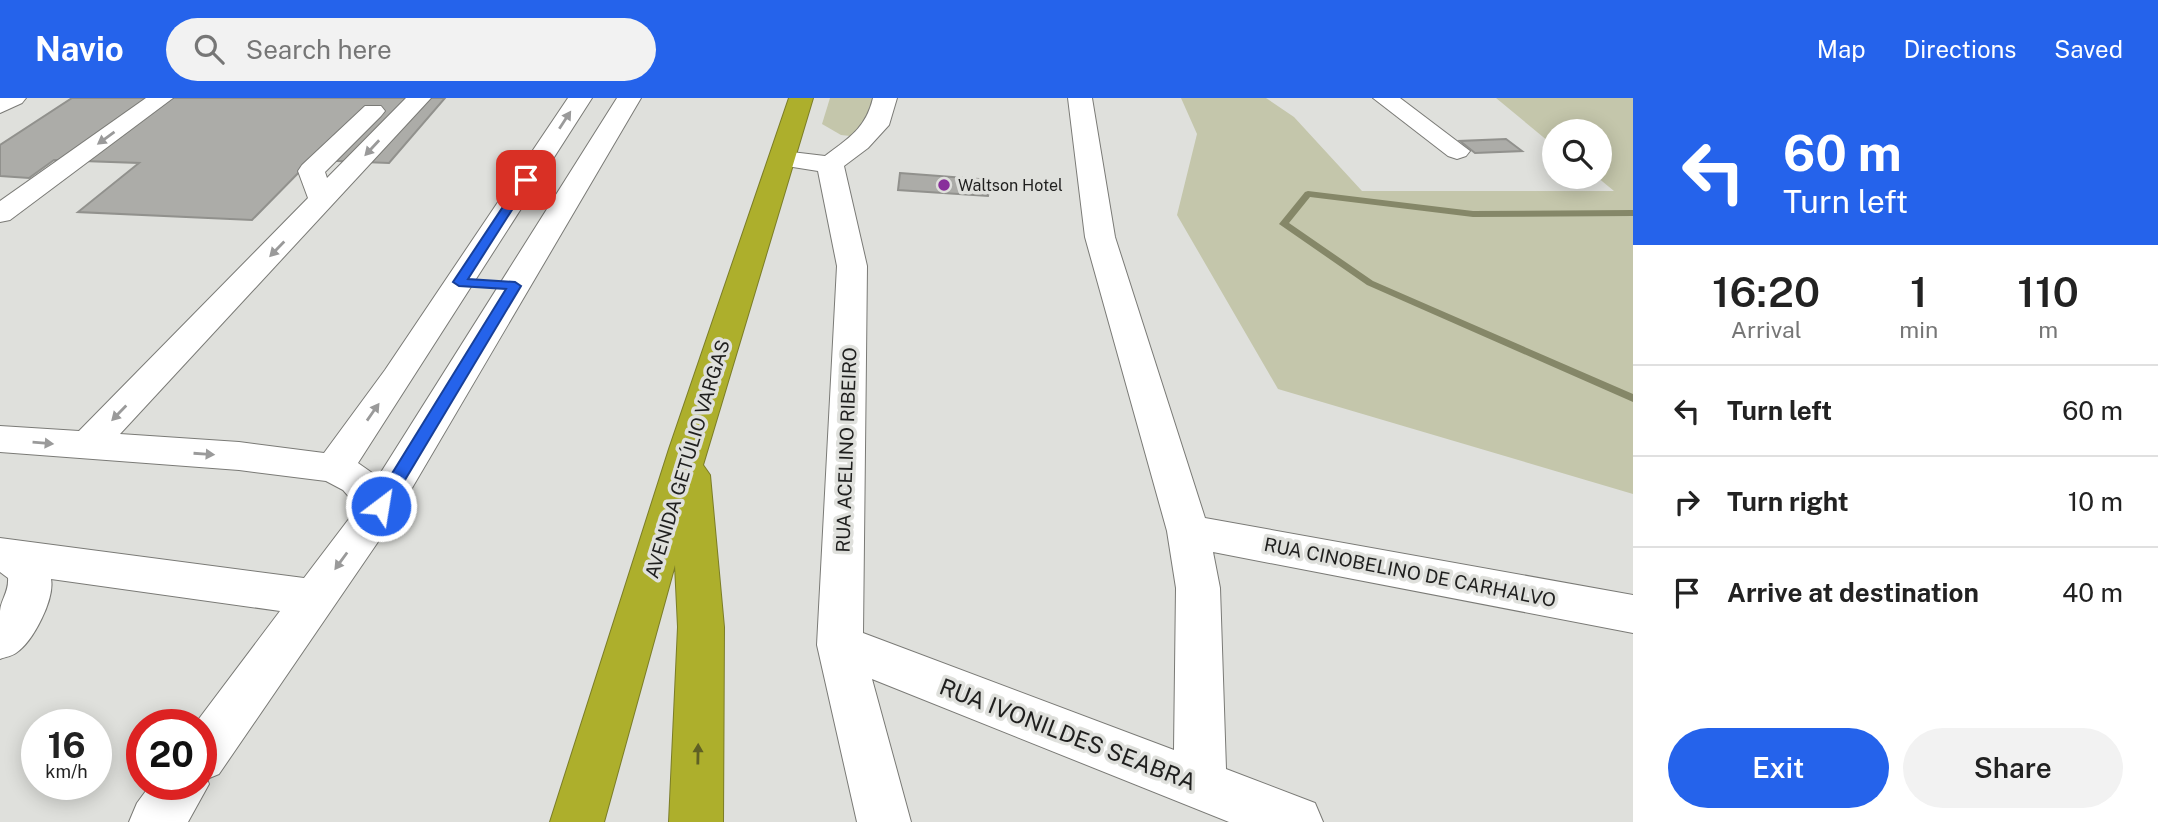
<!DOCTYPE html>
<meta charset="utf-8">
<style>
:root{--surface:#fff;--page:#f2f2f2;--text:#222;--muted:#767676;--line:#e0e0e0;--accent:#2563eb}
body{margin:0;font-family:"Public Sans",sans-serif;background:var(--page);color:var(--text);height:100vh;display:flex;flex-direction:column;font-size:26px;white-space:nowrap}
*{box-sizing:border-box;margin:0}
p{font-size:23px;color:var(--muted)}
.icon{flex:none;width:38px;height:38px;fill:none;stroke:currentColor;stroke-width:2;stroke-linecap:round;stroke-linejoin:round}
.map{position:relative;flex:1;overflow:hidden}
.drawer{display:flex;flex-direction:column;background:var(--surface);width:525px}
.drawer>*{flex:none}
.hud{background:#2563eb;color:#fff;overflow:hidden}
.buttons{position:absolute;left:1542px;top:21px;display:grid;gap:14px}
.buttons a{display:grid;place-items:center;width:70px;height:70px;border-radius:50%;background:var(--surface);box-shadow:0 4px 18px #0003;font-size:35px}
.speed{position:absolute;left:21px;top:611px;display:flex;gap:14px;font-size:35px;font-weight:700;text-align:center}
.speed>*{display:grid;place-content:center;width:91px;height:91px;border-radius:50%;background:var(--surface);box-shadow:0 4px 18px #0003;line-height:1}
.speed small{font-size:18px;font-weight:400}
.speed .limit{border:10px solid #d22;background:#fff;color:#111}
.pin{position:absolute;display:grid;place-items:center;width:60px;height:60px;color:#fff;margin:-30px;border-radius:14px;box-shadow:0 4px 10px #0006}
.me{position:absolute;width:77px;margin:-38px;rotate:31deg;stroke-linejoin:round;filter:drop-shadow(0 0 5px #0008)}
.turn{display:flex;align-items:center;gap:24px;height:147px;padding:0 35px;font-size:32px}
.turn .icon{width:91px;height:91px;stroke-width:2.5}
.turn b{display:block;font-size:49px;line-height:60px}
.eta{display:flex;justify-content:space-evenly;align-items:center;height:119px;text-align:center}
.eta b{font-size:42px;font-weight:600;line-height:49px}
.primary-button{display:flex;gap:14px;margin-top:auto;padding:14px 35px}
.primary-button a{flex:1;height:80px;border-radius:42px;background:var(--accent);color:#fff;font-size:28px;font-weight:600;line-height:80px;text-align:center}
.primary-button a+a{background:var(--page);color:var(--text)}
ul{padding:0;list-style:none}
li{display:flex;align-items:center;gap:21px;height:91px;padding:0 35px;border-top:2px solid var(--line)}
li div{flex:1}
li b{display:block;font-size:26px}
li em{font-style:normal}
header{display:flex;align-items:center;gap:42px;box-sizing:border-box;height:98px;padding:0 35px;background:var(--accent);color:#fff}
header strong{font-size:33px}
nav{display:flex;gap:38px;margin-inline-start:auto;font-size:24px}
.search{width:490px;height:63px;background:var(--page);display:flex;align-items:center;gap:18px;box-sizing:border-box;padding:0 24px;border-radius:38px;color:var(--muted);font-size:26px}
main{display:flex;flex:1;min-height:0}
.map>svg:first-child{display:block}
</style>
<header>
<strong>Navio</strong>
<div class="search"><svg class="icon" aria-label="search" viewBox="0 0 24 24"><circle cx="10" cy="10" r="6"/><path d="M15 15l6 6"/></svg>Search here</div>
<nav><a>Map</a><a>Directions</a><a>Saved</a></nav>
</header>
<main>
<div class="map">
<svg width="1633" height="724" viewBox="0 0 1633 724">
<rect width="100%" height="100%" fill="#dfe0dc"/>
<g fill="#c4c6ab">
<path d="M830 0H876L873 19 850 38 841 37 822 26Z"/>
<path d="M1181 0H1266L1294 19 1362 93H1614L1597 79H1600V33H1554V48L1496 0H1633V396L1278 291 1177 117 1197 36Z"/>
</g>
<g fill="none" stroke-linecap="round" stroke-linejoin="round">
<path fill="#858768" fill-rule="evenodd" d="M1308 93 1473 113 1633 112V118L1473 119 1310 99 1289 125 1373 183 1633 296V304L1367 187 1279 126 1305 94Z"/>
</g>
<g fill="#acaca8" stroke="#91918d" stroke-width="2">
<path d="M72 0H445L389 65 311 62 252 122 78 114 139 65 54 62 29 80 0 78V47Z"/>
<path d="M1506 41 1522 53 1475 55 1460 43Z"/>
<path d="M900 75 991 82 988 98 898 92Z"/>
</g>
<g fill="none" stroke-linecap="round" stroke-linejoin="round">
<g stroke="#7a7a76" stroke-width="2">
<g id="minor">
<path d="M0 0H26L22 5 0 15Z"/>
<path d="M146 0H173L10 122 0 124V103Z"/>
<path d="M406 0H431L120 336 239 344 324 355 385 272 568 0H592L358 365 378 379 617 0H641L395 419 219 676 207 681 209 686 188 724H129L137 705 151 686H201V626H195L280 513 51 481C55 501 33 544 16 555 12 558 5 559 0 561 0 545 0 529 0 513 1 501 9 494 8 480L0 474V440L304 480 358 409 343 392 326 383 239 372 0 354V328L79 333 308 100 298 73 302 67 365 8H381L385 13 381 18 325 74 327 80Z"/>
<path d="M873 0H897L889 27 868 50 844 68 867 168 863 535 1174 652 1176 490 1167 433 1085 139 1068 0H1092L1115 139 1205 420 1633 497V535L1213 454 1220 490 1226 671 1315 705 1323 724H1229L872 581 911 724H857L817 547 837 168 818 73 774 66 770 61 774 56 783 53 825 58C849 40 866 30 873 0Z"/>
<path d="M1373 0H1400L1470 53 1466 58 1457 61 1448 58Z"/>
</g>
</g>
<g stroke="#7b7d27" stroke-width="2">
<path id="highway" d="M789 0H813L703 367 710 377 724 529 723 724H669L678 529 675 467 604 724H550L669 351Z"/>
</g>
<use href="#minor" fill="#fff" fill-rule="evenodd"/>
<use href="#highway" fill="#adaf2c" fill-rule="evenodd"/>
</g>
<defs><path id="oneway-solid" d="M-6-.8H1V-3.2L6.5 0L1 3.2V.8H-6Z" transform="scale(1.75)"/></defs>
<g fill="#9a9a9a">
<use href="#oneway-solid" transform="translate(565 22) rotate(-57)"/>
<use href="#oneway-solid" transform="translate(106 40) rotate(144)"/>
<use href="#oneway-solid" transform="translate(372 50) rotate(133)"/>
<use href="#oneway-solid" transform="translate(277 151) rotate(134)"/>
<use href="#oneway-solid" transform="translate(373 314) rotate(-55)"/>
<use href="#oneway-solid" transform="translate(119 315) rotate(134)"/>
<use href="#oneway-solid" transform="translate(43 345) rotate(5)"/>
<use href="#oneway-solid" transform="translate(204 356) rotate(4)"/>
<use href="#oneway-solid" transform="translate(341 463) rotate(126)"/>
</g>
<use fill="#5f6024" href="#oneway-solid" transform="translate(698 656) rotate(-89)"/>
<path fill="#2563eb" stroke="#184099" stroke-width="2" d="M526 79 531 82 468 181 515 184 521 188 387 412H375L373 408 375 403 506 191 459 188 453 184 522 80Z"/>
<circle fill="#892f9b" stroke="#dfe0dc" stroke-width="2.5" cx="944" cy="87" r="7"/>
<g text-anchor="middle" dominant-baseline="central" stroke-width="7" stroke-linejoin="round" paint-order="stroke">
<g font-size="16" fill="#1f1f1e" stroke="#dfe0dc" text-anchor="start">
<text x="958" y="87">Waltson Hotel</text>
</g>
<g font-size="19" fill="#1f1f1e" stroke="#dfe0dc">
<text transform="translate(846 352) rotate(-88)">RUA ACELINO RIBEIRO</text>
<text transform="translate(687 361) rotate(-73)">AVENIDA GETÚLIO VARGAS</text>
<text transform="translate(1410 474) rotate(11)">RUA CINOBELINO DE CARHALVO</text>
</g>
<g font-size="23" fill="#1f1f1e" stroke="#dfe0dc">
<text transform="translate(1068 636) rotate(21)">RUA IVONILDES SEABRA</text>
</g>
</g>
</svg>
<div class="buttons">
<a><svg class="icon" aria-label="search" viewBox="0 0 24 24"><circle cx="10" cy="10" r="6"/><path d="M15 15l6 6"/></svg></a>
</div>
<div class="speed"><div>16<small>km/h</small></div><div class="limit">20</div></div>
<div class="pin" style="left:526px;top:82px;background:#d93025"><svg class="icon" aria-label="arrive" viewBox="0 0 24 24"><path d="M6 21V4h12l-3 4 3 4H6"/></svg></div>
<svg class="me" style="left:381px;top:408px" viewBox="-20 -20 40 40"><circle r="17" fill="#2563eb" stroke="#fff" stroke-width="3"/><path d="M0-11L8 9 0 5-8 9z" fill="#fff"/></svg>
</div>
<section class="drawer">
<div class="hud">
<div class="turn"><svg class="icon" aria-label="left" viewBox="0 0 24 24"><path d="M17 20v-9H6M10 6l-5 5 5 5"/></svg><div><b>60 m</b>Turn left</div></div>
</div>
<div class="eta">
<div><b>16:20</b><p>Arrival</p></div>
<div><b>1</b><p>min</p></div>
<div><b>110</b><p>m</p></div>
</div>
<ul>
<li><svg class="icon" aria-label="left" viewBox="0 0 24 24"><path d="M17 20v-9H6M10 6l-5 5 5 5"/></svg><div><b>Turn left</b></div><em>60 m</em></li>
<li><svg class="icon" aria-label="right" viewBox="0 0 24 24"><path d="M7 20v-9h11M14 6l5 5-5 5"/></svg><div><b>Turn right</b></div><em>10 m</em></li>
<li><svg class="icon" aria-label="arrive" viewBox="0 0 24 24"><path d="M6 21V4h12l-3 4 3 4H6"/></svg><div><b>Arrive at destination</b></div><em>40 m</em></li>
</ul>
<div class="primary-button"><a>Exit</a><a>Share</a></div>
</section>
</main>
